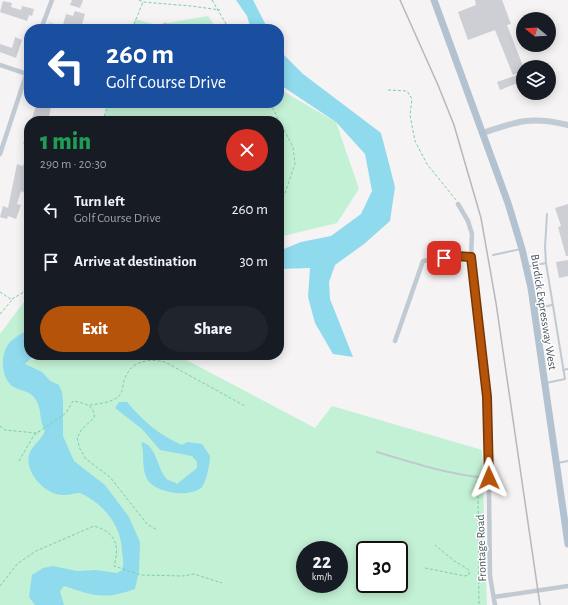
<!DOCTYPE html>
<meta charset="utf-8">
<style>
:root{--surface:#171b24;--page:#20242c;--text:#f1f3f6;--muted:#9ea1a6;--accent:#b45309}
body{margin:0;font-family:"Alegreya Sans",sans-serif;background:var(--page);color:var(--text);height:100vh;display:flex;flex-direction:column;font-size:15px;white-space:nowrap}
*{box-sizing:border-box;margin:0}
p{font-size:13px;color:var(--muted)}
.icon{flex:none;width:22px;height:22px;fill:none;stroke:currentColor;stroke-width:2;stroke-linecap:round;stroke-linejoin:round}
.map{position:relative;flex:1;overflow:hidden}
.details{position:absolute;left:24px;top:116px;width:260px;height:244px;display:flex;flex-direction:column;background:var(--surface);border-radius:16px;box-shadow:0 2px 10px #0003}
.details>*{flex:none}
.banner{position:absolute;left:24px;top:24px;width:260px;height:84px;border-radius:16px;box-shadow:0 2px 10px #0003;background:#1a4fa0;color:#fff;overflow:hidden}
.needle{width:26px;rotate:288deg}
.tools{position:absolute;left:516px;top:12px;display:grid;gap:8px}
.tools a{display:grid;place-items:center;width:40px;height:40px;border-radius:50%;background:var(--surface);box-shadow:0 2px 10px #0003;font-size:20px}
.speed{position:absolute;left:296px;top:541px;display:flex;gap:8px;font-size:20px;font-weight:700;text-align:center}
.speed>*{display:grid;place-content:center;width:52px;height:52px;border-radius:50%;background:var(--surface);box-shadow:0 2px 10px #0003;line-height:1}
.speed small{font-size:10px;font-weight:400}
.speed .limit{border:2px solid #111;border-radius:6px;background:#fff;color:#111}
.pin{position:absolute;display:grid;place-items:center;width:34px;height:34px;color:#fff;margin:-17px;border-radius:8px;box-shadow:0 2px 6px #0006}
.me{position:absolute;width:44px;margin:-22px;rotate:359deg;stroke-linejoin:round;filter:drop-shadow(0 0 3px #0008)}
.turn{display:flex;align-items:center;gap:14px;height:84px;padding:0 16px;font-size:18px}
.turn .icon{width:52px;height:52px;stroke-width:2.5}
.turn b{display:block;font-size:28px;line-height:34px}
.round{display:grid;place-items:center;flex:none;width:42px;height:42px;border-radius:21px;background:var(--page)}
.summary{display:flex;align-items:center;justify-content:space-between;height:68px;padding:0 16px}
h1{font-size:24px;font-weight:800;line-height:30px;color:#1e9e55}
.button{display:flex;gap:8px;margin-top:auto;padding:8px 16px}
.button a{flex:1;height:46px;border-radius:24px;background:var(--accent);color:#fff;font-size:16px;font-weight:800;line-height:46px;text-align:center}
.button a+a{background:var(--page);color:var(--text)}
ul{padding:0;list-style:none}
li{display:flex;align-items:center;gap:12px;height:52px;padding:0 16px}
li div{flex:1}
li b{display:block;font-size:15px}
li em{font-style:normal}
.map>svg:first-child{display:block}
</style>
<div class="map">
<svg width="568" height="605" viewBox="0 0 568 605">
<rect width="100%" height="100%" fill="#f5f3f3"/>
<g fill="#c3f1d5" fill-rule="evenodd">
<path d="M208 16 217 29H132L135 19 156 25Z"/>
<path d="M49 22 70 29H47Z"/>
<path d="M279 89 336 122 359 189 337 223 279 237V121H103L108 103H279Z"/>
<path d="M29 295V355H177L315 428 332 406 482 450 487 605H0V334ZM305 550H339V584H305ZM365 550H399V584H365Z"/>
</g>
<g fill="#90daee">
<path d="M236 0H253L268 29H251L247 16Z"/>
<path d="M279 50 303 74 381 133 395 187 390 221 364 244 335 265 329 282 330 299 353 357 333 354 315 323 308 297 310 268 279 269V251L301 242 331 236 361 214 372 191 365 154 336 122 279 84Z"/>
<path d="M26 331H29V355H34L24 365 33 373 59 385 62 392 63 400V436L74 461 105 485 129 517 140 542 139 571 135 589C105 600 94 596 64 586L60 591 64 605H35L29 597 32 575 43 568 53 566 77 571 96 570 117 573 122 570C124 563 123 559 122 552 122 526 103 503 80 493 75 493 70 495 64 495 46 496 22 471 30 452 34 444 42 439 45 431 38 419 43 408 34 397 28 390 19 391 12 386 0 376 0 352 11 341 15 337 21 334 26 331Z"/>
<path d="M119 402H127C143 421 159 435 182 445L187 442 202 444 210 456C210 464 206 484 201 488 188 498 155 493 147 479 141 467 145 454 141 442 158 445 156 470 168 480 171 481 175 482 177 484L197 468V462L192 456 160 450 142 429 115 408Z"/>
</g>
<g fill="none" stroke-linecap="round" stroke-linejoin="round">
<path stroke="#90daee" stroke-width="10" d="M22 368 39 376 48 386"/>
</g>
<g fill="#cdcfd5">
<path d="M72 0H83L80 8 70 5Z"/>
<path d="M475 0H502L511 24 507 25 523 66V71L513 75 495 30 468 40 458 12 476 5Z"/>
<path d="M3 1 12 3 11 7 21 10 22 6 34 9 32 16 29 15 27 21 0 12Z"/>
<path d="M75 11 85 14 81 28 73 25 72 28 63 25 66 14 73 16Z"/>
<path d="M166 22 170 29H153Z"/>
<path d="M15 37 22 40 16 58 0 52V44L12 48Z"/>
<path d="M517 75 520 82 500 90 497 82Z"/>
<path d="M37 103H52L48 121H31Z"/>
<path d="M28 130H29V146L23 144Z"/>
<path d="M28 152V184L25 193 21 191 17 204 21 205 16 219 8 216 7 219 0 217 3 206 8 208 17 164 23 166Z"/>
<path d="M568 204V256H566L558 227 561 226 555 208Z"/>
<path d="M568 260V276L559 278 556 262Z"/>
</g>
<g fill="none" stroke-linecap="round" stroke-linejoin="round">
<g stroke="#7ad0a6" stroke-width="1" stroke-dasharray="3 2" stroke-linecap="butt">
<path d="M139 0 143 2 191 6 220 10"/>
<path d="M212 0 229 29"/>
<path d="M132 29 143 2"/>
<path d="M388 90 407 91 412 99 410 115 415 141 427 164 456 200"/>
<path d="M270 103 293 147 295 164 279 210"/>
<path d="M103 121 108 103"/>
<path d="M0 292 12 300 0 314"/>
<path d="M12 299 29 289"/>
<path d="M90 405C99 404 117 402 121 393 123 390 123 384 124 381 130 361 147 358 165 362L245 406"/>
<path d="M0 426 5 430 36 433 40 431"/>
<path d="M19 461 34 435 66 413 73 401C83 403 96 405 94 418L82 429 77 438 80 449 86 459 110 477 147 524 157 530"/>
<path d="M477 481 478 488 479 605"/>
<path d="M425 568 465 576 469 575V570L453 560 435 545"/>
<path d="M0 586 17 564 36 551 94 526C116 532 120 546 114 566L141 575 183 576 194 574 222 583"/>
</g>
<g stroke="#c1cad2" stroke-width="2">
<path d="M493 255 521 249"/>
<path d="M546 263 545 247 547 214"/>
<path d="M527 267 546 263 565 379 546 383"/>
<path d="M535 309 552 305"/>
<path d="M563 370 568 369"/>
<path d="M377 452C413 463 450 475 488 478"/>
<path d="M557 463 568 461"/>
</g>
<g stroke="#c1cad2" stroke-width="4.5">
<path d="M41 29 52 0"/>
<path d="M0 65 27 74"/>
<path d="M0 154 29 66"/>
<path d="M458 204 468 221 472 234 471 257 486 382 488 413 490 576 495 605"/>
<path d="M395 341 423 261 455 256 471 257"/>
<path d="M494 597 568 586"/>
</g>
<path stroke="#c1cbd6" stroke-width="6" d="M483 133C518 121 531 116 568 125"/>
<path stroke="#b3c2d1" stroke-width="7" d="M434 0 508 203 522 249 531 288 568 544"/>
<path stroke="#b5b8bd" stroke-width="1.5" d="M400 0 438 85 454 125 481 218 496 303 540 605"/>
</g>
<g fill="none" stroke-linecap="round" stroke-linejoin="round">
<g stroke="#753606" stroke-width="10">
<path id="route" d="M444 258 455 256 471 257 487 397 489 478"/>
</g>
<use href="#route" stroke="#b45309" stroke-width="7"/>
</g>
<g text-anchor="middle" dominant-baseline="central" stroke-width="3" stroke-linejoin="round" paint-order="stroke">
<g font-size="12" fill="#4a5661" stroke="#fff">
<text transform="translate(544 312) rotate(81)">Burdick Expressway West</text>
<text transform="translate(481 548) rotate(-92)">Frontage Road</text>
</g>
</g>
</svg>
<div class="tools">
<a><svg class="needle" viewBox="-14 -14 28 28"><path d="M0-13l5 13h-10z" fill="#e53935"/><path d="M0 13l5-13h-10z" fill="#9ea1a6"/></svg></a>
<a><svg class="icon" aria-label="layers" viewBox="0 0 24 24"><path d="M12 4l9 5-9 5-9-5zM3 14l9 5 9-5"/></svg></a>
</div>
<div class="speed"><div>22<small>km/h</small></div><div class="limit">30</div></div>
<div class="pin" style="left:444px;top:258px;background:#d93025"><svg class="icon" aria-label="arrive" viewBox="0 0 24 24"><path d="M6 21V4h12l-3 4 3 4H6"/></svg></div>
<svg class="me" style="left:489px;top:478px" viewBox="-20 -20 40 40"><path d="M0-17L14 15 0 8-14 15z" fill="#b45309" stroke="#fff" stroke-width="4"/></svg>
<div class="banner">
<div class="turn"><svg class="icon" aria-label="left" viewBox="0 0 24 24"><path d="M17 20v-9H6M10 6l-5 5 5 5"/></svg><div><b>260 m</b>Golf Course Drive</div></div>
</div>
<section class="details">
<div class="summary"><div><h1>1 min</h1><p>290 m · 20:30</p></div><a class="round" style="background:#d93025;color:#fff"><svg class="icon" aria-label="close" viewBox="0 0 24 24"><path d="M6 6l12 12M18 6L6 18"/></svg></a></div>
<ul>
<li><svg class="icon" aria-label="left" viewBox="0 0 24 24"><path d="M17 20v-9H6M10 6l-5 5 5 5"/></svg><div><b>Turn left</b><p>Golf Course Drive</p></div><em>260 m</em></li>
<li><svg class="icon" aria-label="arrive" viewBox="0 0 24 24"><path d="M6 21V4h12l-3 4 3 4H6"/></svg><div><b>Arrive at destination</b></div><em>30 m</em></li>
</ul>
<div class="button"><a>Exit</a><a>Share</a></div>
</section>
</div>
